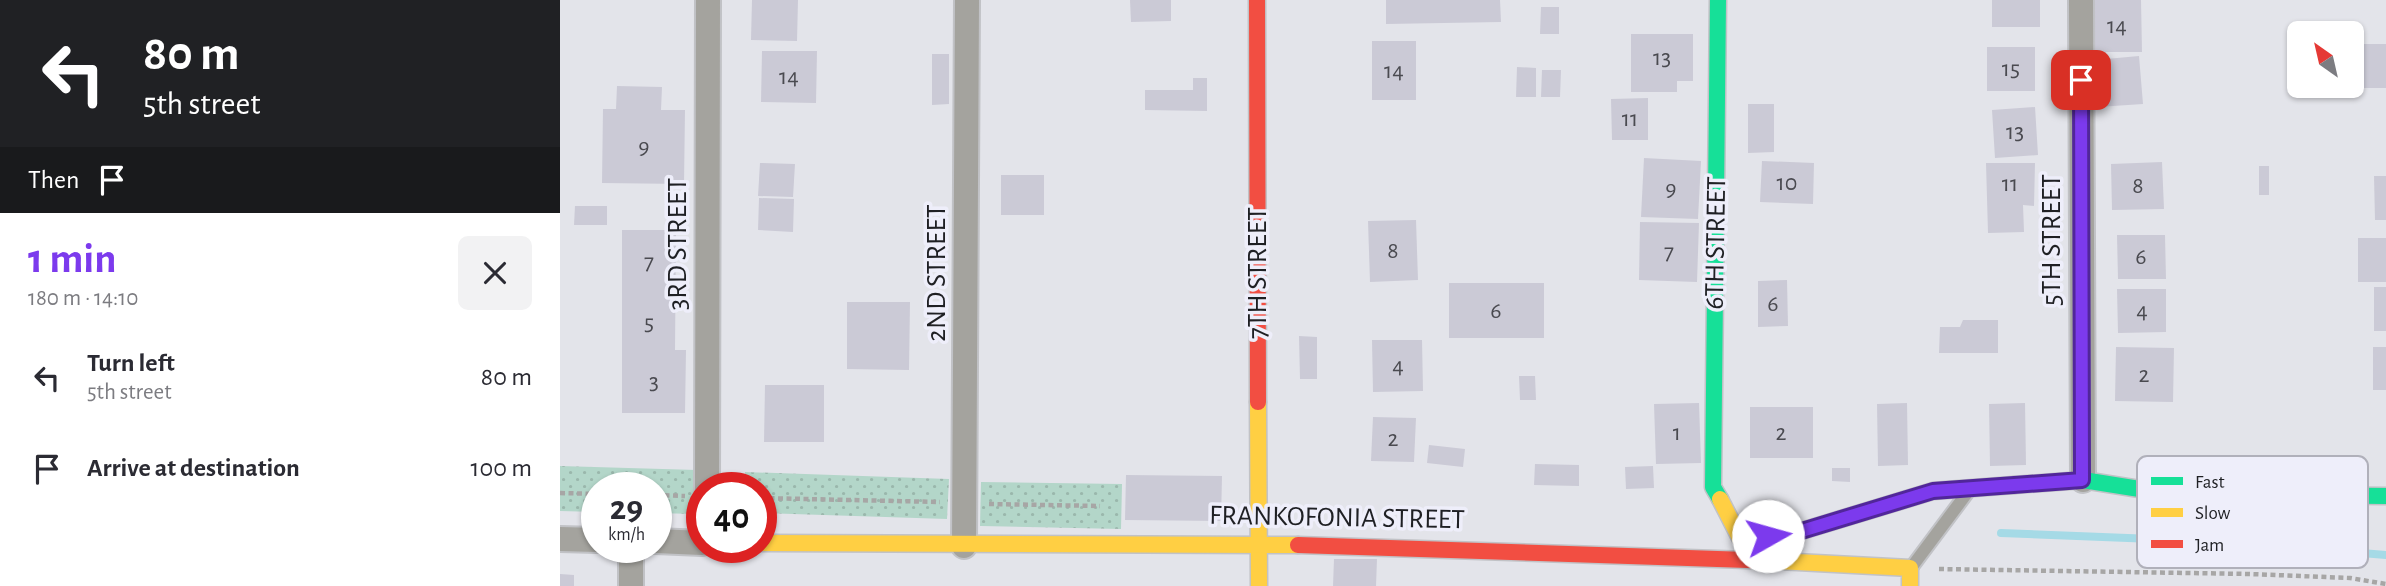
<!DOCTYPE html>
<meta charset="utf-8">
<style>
:root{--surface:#fff;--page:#f2f2f3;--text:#2b2b33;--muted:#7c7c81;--accent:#7c3aed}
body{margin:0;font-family:"Alegreya Sans",sans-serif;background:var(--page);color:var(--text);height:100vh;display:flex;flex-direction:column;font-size:26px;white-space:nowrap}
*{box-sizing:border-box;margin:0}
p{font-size:23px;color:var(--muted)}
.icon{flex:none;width:38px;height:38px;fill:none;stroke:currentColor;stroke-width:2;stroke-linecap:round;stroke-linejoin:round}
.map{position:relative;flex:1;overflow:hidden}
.side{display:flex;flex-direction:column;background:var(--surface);width:560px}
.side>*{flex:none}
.top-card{background:#202124;color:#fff;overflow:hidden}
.needle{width:46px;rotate:326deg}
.fabs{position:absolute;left:1727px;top:21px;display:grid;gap:14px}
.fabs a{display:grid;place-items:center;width:77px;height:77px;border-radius:10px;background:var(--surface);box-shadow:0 2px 5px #0004;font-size:35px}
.speed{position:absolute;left:21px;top:472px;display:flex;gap:14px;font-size:35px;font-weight:700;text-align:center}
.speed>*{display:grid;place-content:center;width:91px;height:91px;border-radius:50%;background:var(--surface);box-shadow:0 2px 5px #0004;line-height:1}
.speed small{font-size:18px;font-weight:400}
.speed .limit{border:10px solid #d22;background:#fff;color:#111}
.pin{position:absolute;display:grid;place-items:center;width:60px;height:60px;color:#fff;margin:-30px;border-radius:14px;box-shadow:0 4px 10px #0006}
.me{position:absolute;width:77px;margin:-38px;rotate:83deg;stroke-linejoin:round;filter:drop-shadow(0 0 5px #0008)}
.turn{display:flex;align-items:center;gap:24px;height:147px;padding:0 28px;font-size:32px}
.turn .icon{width:91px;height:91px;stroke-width:2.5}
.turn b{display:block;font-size:49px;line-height:60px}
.then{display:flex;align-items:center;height:66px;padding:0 28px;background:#0003;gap:14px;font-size:26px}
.round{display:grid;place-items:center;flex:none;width:74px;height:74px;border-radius:10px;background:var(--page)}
.summary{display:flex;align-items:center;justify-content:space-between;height:119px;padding:0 28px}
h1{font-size:42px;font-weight:600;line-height:52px;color:var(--accent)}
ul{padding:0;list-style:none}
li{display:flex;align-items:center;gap:21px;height:91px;padding:0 28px}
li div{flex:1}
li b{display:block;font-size:26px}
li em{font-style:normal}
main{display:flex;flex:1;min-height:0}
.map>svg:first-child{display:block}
</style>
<main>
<section class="side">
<div class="top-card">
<div class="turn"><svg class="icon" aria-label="left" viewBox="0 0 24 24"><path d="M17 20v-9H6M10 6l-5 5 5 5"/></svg><div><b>80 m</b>5th street</div></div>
<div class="then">Then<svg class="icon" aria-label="arrive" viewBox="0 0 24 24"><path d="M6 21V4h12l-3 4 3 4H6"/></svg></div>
</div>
<div class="summary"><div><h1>1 min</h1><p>180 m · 14:10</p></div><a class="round"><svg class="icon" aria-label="close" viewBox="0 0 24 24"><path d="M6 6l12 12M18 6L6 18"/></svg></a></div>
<ul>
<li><svg class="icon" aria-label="left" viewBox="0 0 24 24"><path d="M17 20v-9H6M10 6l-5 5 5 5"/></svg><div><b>Turn left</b><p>5th street</p></div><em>80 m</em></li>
<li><svg class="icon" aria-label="arrive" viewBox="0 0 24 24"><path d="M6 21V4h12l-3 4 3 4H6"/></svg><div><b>Arrive at destination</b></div><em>100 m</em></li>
</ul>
</section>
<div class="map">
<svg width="1826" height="586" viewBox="0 0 1826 586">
<defs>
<pattern id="park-dots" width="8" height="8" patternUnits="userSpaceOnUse" patternTransform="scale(1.75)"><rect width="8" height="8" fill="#b3d6c9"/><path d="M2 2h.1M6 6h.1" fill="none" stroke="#9ab7ac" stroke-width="1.8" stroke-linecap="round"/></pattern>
</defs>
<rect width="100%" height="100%" fill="#e3e4ea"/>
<g fill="url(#park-dots)">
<path d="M0 466 137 470 135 514 96 513V488H37V512L0 511Z"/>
<path d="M185 472 389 479 387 519 201 513V488H167V485L185 486Z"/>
<path d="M421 482 562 484 561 529 420 526Z"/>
</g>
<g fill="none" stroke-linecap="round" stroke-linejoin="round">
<path stroke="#a5dae6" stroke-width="8" d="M1441 533 1670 542 1826 555"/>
</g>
<g fill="#cbcad6">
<path d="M192 0H238L237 41 191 40Z"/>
<path d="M570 0H611V21L571 22Z"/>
<path d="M826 0H940L941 22 826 24Z"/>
<rect x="1432" y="0" width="48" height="27"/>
<path d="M1533 0H1581L1582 52H1533Z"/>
<path d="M981 7H999V34H980Z"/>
<path d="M1071 34H1133V81H1117V92H1071Z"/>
<rect x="812" y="41" width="44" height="59"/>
<rect x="1794" y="44" width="32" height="44"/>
<rect x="1427" y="47" width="48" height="44"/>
<path d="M202 51H257L256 103 201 102Z"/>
<path d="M372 54H389V104L372 105Z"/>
<path d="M1579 56 1583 104 1538 107 1535 60Z"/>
<path d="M957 67 976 68V97H956Z"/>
<path d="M982 70H1001L1000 97H981Z"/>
<path d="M633 78H647V111L585 110V90H633Z"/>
<path d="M57 86 102 87 101 110H125L124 184 42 183 43 109H56Z"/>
<path d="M1088 98V140H1052L1051 99Z"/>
<path d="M1188 104H1214V152L1188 153Z"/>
<path d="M1475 107 1478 155 1435 158 1432 110Z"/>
<path d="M1084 158 1141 161 1138 219 1081 217Z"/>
<path d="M1202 161 1254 163 1253 204 1200 202Z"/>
<path d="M1602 162 1604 209 1552 210 1551 164Z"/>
<path d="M200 163 235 164 233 197 198 196Z"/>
<path d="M1426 163H1475L1474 206 1463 205 1464 232 1428 233Z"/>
<rect x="1699" y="166" width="10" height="29"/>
<rect x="441" y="175" width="43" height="40"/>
<path d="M1814 176H1826V220H1815Z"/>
<path d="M199 198 234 199 233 232 198 230Z"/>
<path d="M15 206H47V225H14Z"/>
<path d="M856 220 858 280 810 282 808 221Z"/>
<path d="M1080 222 1139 223 1137 282 1079 280Z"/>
<path d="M62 230H116L115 350H126L125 413H62Z"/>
<path d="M1557 235H1605L1606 279H1558Z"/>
<rect x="1798" y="238" width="28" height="44"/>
<path d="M1227 280 1228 326 1198 327V281Z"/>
<rect x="889" y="283" width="95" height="55"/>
<rect x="1814" y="287" width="12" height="44"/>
<path d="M1557 289H1606V332L1558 333Z"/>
<path d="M287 302H350L349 370 287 369Z"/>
<path d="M1403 320H1438V353H1379L1380 327H1400Z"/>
<path d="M739 336 757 337V379H740Z"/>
<path d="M812 340H862L863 391 813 392Z"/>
<path d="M1556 347 1614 348 1613 402 1555 401Z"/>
<rect x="1813" y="347" width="13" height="43"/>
<path d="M959 376H975L976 400H960Z"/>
<path d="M205 385H264V442H204Z"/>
<path d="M1139 403 1141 463 1096 464 1094 404Z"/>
<path d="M1347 403 1348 465 1318 466 1317 404Z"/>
<path d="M1465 403 1466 465 1430 466 1429 404Z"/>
<rect x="1190" y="407" width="63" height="51"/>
<path d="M813 417 856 418 854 462 811 461Z"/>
<path d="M869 445 905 449 903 467 867 463Z"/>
<path d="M975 464 1019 465V486L974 485Z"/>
<path d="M1093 466 1094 488 1066 489 1065 467Z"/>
<path d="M1272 468H1290V482L1272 481Z"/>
<path d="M566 475 662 476 661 521 565 520Z"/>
<path d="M774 559H817L816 586H773Z"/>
<path d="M0 574 14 575V586H0Z"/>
</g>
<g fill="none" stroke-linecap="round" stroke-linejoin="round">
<g stroke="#c1c2c6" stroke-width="16">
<path id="lane" d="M1351 568 1407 493"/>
</g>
<g stroke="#c1c2c6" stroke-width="28">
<g id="street">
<path d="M1521 0 1523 480"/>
<path d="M147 488 148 0"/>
<path d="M0 539 37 540"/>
<path d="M96 541 142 543"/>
<path d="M404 546 407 0"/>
<path d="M71 586V548"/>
</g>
</g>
<g stroke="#c1c2c6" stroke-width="19">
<g id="fast">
<path d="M1158 0 1153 487 1160 499"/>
<path d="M1454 485 1523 480 1611 494 1826 496"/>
</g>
</g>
<g stroke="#c1c2c6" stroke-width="19">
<g id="slow">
<path d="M698 402 699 586"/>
<path d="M1160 499 1180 538 1235 533 1373 491 1454 485"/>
<path d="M201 543 738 545"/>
<path d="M1217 561 1350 568V586"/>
</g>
</g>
<g stroke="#c1c2c6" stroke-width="19">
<g id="jam">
<path d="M697 0 698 402"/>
<path d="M738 545 1217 561"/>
</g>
</g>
<g stroke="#a7a6a5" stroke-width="4.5" stroke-dasharray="5 3.5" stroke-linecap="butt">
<path d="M0 493 37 494"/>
<path d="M96 495 125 496"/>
<path d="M201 498 380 502"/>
<path d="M429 504 540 506"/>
<path d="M1379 569 1690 574 1790 578 1826 584"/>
</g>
<use href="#lane" stroke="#a4a39e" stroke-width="12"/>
<use href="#street" stroke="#a4a39e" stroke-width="24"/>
<use href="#fast" stroke="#16e098" stroke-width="16"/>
<use href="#slow" stroke="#ffcf43" stroke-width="16"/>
<use href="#jam" stroke="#f24e42" stroke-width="16"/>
</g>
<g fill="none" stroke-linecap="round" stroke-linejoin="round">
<g stroke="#51269a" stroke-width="18">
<path id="route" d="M1208 536 1235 533 1373 491 1522 480 1521 80"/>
</g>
<use href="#route" stroke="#7c3aed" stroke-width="12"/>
</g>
<g text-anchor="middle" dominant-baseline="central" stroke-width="7" stroke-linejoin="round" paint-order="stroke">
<g font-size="24" fill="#4a4a50">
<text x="1557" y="26">14</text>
<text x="1102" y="58">13</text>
<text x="1451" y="69">15</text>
<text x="834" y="71">14</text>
<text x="229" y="77">14</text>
<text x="1070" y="119">11</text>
<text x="1455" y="132">13</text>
<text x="84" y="147">9</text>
<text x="1227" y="183">10</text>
<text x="1450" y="184">11</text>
<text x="1578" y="186">8</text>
<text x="1111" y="189">9</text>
<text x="833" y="251">8</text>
<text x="1109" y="252">7</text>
<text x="1581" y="257">6</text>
<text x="89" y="262">7</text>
<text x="1213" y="304">6</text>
<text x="936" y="311">6</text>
<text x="1582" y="311">4</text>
<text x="89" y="323">5</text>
<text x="838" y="366">4</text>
<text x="1584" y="375">2</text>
<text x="94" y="382">3</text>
<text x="1117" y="433">1</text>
<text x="1221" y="433">2</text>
<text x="833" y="439">2</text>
</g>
<g font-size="28" fill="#1f2024" stroke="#eeeefa">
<text transform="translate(1492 240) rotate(-90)">5TH STREET</text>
<text transform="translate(1156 243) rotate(-89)">6TH STREET</text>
<text transform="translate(118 244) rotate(-90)">3RD STREET</text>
<text transform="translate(377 273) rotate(-90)">2ND STREET</text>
<text transform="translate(698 273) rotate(-90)">7TH STREET</text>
<text transform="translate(777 518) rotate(1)">FRANKOFONIA STREET</text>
</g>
</g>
<rect x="1577" y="456" width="231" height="112" rx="10" fill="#eeeefa" stroke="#b0b0ba" stroke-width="2"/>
<rect x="1591" y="477" width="32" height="8" fill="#16e098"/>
<rect x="1591" y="508" width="32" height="9" fill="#ffcf43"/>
<rect x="1591" y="540" width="32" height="8" fill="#f24e42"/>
<g font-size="19" fill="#1f2024">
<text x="1635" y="488">Fast</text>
<text x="1635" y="519">Slow</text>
<text x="1635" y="551">Jam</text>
</g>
</svg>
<div class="fabs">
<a><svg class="needle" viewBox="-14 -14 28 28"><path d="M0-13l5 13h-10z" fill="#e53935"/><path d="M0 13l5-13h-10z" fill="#7c7c81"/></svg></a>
</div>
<div class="speed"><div>29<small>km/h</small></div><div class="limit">40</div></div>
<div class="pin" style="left:1521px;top:80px;background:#d93025"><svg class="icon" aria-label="arrive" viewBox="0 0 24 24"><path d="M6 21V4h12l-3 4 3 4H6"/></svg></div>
<svg class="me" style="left:1208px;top:536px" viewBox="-20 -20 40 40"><circle r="19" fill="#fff"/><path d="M0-13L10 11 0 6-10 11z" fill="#7c3aed"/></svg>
</div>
</main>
